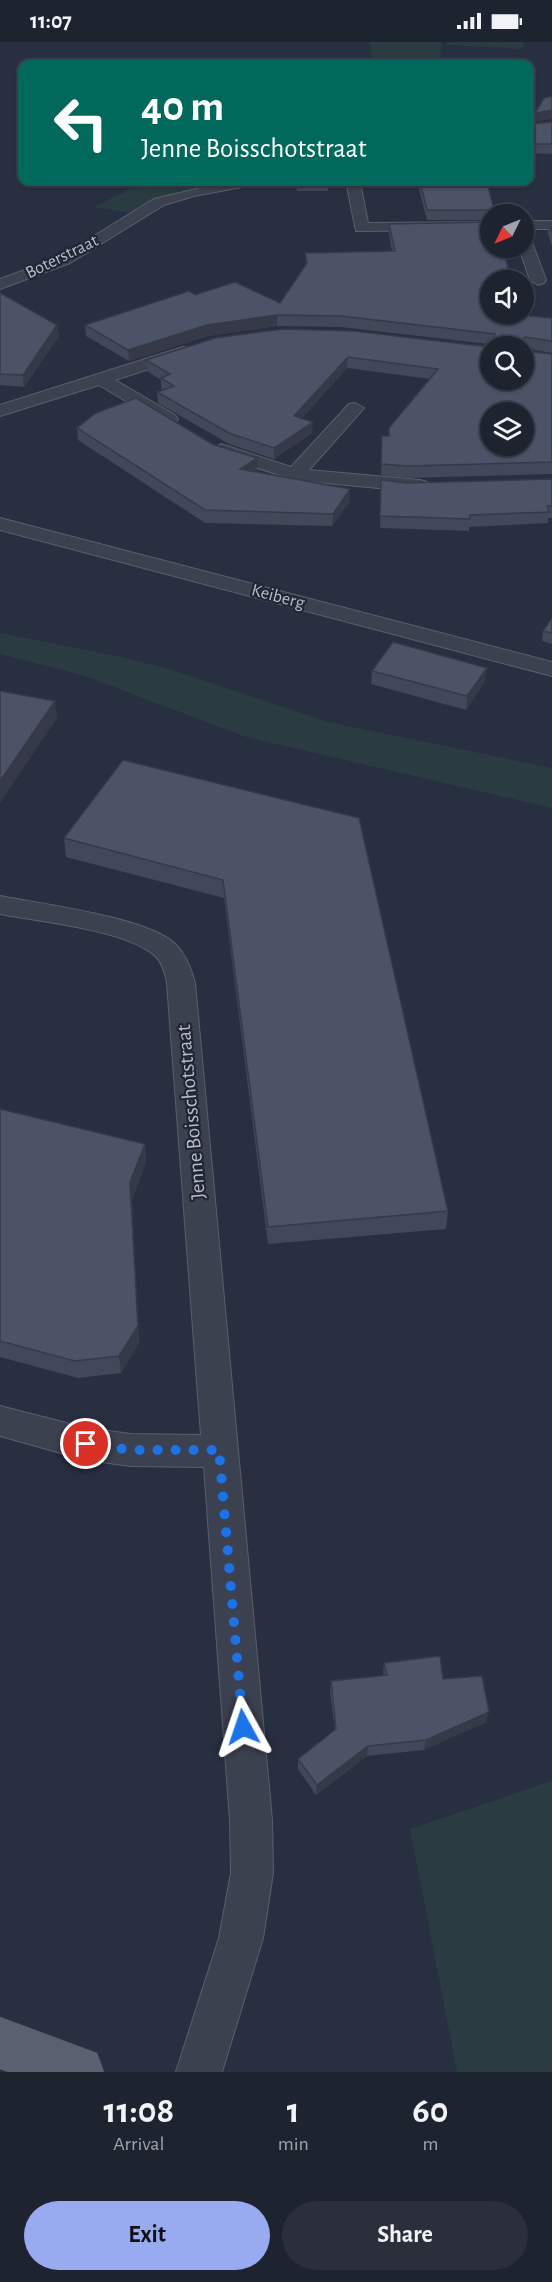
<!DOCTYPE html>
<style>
:root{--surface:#1e2330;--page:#2b2f3c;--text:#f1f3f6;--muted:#a1a4ab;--line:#3c404c;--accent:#98abf1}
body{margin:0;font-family:"Alegreya Sans",sans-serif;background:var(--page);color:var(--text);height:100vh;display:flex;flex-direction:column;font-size:22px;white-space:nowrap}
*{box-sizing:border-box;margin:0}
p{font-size:20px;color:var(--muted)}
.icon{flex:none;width:33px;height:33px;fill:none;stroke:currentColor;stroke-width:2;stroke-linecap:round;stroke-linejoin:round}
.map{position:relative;height:2030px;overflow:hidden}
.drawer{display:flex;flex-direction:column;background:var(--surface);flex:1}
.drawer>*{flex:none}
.hud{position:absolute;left:18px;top:18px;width:516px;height:126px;border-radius:12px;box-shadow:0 2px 4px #0004,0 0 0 2px var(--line);background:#00695c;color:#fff;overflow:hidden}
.needle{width:39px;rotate:227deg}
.fabs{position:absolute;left:480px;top:162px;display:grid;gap:12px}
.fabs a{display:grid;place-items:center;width:54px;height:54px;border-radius:50%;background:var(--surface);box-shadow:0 2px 4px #0004,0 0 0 2px var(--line);font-size:30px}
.pin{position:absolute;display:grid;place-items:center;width:51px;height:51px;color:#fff;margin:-26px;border:3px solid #fff;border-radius:50%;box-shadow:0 2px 6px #0007}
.me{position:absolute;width:66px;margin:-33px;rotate:355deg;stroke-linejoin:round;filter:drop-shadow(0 0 4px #0008)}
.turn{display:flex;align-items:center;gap:21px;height:126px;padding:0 24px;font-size:27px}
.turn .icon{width:78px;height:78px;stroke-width:2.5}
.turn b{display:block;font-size:42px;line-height:51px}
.eta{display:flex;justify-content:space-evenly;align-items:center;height:102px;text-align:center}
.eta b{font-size:36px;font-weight:700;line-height:42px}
.cta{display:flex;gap:12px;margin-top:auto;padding:12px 24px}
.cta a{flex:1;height:69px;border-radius:36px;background:var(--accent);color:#111;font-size:24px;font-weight:700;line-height:69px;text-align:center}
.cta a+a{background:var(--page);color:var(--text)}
.status{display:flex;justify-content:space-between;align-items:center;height:42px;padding:0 30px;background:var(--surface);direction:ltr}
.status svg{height:16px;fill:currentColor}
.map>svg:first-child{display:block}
</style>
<div class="status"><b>11:07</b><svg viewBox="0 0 49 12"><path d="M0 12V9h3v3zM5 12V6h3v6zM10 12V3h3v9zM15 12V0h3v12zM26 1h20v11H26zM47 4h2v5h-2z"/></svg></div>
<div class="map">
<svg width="552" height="2030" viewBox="0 0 552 2030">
<rect width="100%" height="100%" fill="#282f40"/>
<g fill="#2a3b41">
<path d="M369 0H442L439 22H374Z"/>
<path d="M447 0H524L523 7 446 3Z"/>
<path d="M143 140H235L173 152 131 171 94 165Z"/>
<path d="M0 591 122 615 173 628 329 680 552 726V766L246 695 82 633 0 612Z"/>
<path d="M552 1739V2030H457L410 1787Z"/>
</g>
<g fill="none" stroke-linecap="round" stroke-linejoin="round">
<g stroke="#5a5f6d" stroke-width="2">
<g id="minor">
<path d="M227 140H255L253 143 194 154 164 163 70 221 0 247V237L60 215 154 157Z"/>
<path d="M346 140H360L368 181 490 180V188L356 189Z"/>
<rect x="524" y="179" width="28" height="8"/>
<path d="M524 194 531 198 546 238 544 241 538 243 530 238 519 206H524Z"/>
<path d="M183 305 189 306 191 310 189 314 115 338 175 373 178 377 175 381H163L99 343 0 374V363Z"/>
<path d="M355 361 364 366 309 428 420 438 427 440 430 444 427 448 420 450 295 438 214 412 212 408 221 402 291 425 349 362Z"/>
<path d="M0 476 552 620V634L0 488Z"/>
<path d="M0 854C41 862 145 875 174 901 185 911 191 926 195 941L272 1778 273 1831 263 1896 222 2030H176L219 1896 231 1831 230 1778 204 1425 131 1424 86 1418 0 1394V1364L86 1386 131 1392 201 1393 167 941C165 930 162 919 153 912 121 887 41 880 0 872Z"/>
</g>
</g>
<g stroke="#464a59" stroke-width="1">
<path id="primary" d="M0 1975 97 2011 104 2030H8L0 2027Z"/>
</g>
<use href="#minor" fill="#3c4150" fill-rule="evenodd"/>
<use href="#primary" fill="#5b6070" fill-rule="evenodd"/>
</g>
<g fill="#424759">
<path d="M552 80V112L530 111V82Z"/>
<path d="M296 140H329L328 149H297Z"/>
<path d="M417 140H487L495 172H490V272L552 276V311L524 306 340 285 277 284 208 294 129 319 86 294 85 283 195 253 280 261 306 224 305 211 392 209 389 192V182L490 180V178H427Z"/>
<path d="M549 182H552V204L548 192Z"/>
<path d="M0 251 57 283 59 294 24 345 0 343Z"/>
<path d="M524 309 552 312V432L407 436 381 433 382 394H389V386L430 337 347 326 302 376 312 391 274 417 229 402 158 361 157 350 163 348 161 347V338L147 329 146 318Z"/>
<path d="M77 386 212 402 257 416V428L255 430 350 459 332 484 205 481 78 398Z"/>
<path d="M552 437V476H548V481L469 485V489L380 486 381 438 408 441Z"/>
<path d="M552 576V602L542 599 543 589Z"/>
<path d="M372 629 485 639 466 668 371 642Z"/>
<path d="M359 776 448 1169 446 1187 268 1202 224 856 66 815 64 796Z"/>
<path d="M0 1067 145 1102 146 1120 132 1158 139 1301 121 1331 78 1336 0 1315Z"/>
<path d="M384 1621 443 1637 486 1680 424 1708 367 1714 316 1753 298 1727V1717L335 1689 330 1650 331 1639 383 1634Z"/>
</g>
<g fill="#363a48">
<path d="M552 68V77L534 80 535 71Z"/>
<path d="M277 273V284L208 294 129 319 128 308 207 283Z"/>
<path d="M57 283 59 294 24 345 23 333Z"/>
<path d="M348 315 347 326 294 385V374Z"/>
<path d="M313 380 312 391 274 417V406Z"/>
<path d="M257 416V428L240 440V427Z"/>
<path d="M350 447V459L332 484 333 472Z"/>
<path d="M487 626 485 639 466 668 467 654Z"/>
<path d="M55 659 57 676 0 761V739Z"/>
<path d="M145 1102 146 1120 132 1158 139 1301 121 1331 119 1314 130 1140Z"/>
<path d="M489 1670 486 1680 424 1708 426 1698Z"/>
<path d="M368 1704 367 1714 316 1753 317 1743Z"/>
</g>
<g fill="#4d5367" stroke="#363a48" stroke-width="1.5" fill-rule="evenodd">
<path d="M552 54V68L535 71 544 56Z"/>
<path d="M552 80V102H530V82Z"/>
<path d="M420 140H487L495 172H492L491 168H427Z"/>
<path d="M490 180V206H503L511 238H490V272H524V268L530 274 552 276V299L525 295 523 297V304H491L495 292 341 274 277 273 207 283 128 308 85 283 189 249 195 253 235 240 280 261 307 221 305 211 395 209 389 182Z"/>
<path d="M549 182H552V190Z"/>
<path d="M0 251 57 283 23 333 0 332Z"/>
<path d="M283 287 353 289 490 305V338H524V307V309L552 312V420L408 424 381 422 382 394H389V386L438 327 348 315 294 374 313 380 274 406 229 391 157 350 174 344 161 336 170 332 146 318 215 296ZM490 370H524V404H490Z"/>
<path d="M136 356 212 402 257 416 240 427 350 447 333 472 205 468 77 386 96 371Z"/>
<path d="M552 437V464H547L549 470 470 473V477L380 474 381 438 408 441Z"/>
<path d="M552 576V591L543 589Z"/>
<path d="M393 600 487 626 467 654 372 629Z"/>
<path d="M0 649 55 659 0 739Z"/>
<path d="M123 718 359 776 448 1169 268 1185 223 838 64 796Z"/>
<path d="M0 1067 145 1102 130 1140 138 1284 119 1314 75 1319 0 1299Z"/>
<path d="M440 1614 443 1637 482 1634 489 1670 426 1698 368 1704 317 1743 298 1717 336 1687 331 1639 387 1633 384 1621Z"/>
</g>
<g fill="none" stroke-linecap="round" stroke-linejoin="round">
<path stroke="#1a73e8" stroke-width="10" stroke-dasharray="0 18" d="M86 1402 131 1408H219L243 1685"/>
</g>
<g text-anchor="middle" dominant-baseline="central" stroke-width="4.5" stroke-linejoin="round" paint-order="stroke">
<g font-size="18" fill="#b9bdca" stroke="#212635">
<text transform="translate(62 215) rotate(-26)">Boterstraat</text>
<text transform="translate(278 555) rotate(15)">Keiberg</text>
</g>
<g font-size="21" fill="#b9bdca" stroke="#212635">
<text transform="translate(191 1070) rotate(-95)">Jenne Boisschotstraat</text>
</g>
</g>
</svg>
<div class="fabs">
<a><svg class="needle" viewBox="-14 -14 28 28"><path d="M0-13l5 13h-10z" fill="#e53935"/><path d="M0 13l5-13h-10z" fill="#a1a4ab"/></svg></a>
<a><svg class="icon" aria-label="sound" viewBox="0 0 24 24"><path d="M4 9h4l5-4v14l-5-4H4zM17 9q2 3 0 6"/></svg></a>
<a><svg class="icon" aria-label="search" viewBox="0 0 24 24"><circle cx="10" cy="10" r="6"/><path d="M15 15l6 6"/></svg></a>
<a><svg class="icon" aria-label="layers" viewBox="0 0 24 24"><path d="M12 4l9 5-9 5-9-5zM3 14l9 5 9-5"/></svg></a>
</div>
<div class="pin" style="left:86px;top:1402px;background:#d93025"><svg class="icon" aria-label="arrive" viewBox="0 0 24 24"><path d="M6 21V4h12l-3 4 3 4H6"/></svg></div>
<svg class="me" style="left:243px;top:1685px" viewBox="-20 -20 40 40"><path d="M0-17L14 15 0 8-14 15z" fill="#1a73e8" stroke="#fff" stroke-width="4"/></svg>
<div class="hud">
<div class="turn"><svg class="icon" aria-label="left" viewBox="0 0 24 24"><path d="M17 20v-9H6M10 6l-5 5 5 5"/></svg><div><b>40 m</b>Jenne Boisschotstraat</div></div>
</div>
</div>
<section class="drawer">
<div class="eta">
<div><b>11:08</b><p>Arrival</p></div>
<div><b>1</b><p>min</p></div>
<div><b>60</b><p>m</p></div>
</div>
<div class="cta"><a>Exit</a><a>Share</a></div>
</section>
